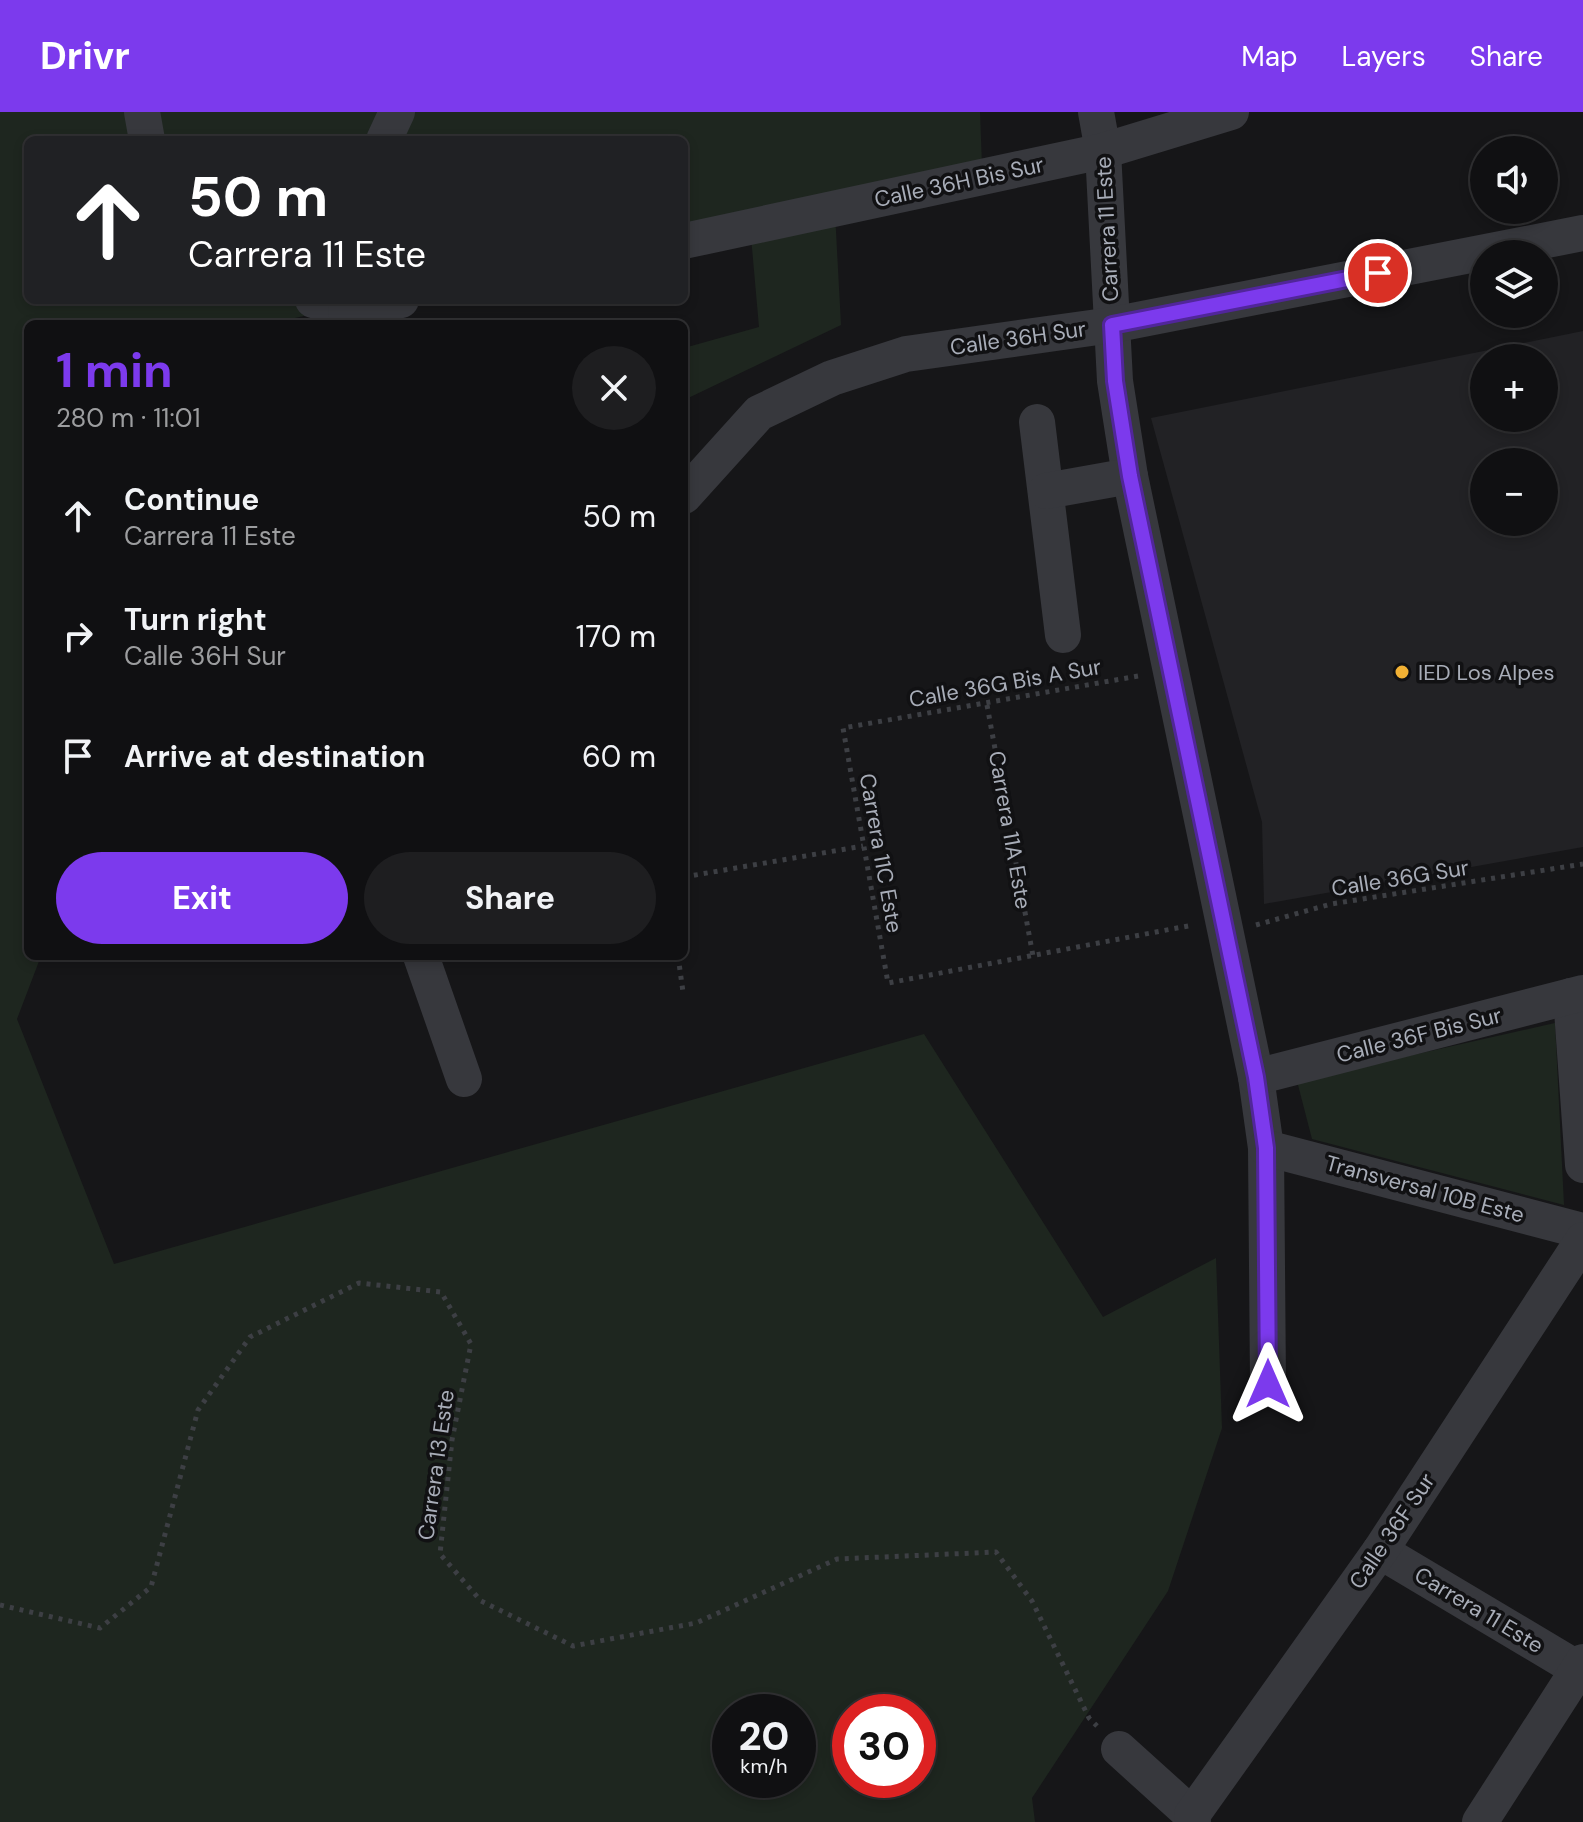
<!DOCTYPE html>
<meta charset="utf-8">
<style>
:root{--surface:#101012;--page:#1e1e20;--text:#f1f3f6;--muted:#9c9d9f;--line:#303032;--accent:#7c3aed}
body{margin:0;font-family:"DM Sans",sans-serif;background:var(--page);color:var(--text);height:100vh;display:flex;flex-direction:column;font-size:30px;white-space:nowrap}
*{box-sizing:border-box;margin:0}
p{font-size:26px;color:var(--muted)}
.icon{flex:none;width:44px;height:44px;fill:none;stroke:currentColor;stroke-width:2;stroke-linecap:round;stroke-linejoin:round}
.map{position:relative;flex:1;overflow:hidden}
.panel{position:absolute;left:24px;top:208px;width:664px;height:640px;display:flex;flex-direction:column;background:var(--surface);border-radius:12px;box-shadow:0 4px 12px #0003,0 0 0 2px var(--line)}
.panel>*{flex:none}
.banner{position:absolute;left:24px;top:24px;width:664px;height:168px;border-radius:12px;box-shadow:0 4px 12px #0003,0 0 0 2px var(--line);background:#202124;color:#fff;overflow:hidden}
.fabs{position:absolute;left:1470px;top:24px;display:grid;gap:16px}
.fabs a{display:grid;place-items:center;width:88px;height:88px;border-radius:50%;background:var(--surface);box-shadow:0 4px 12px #0003,0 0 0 2px var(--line);font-size:40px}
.speed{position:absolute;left:712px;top:1582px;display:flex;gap:16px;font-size:40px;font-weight:700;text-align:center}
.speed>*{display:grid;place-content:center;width:104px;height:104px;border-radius:50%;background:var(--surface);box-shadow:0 4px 12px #0003,0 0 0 2px var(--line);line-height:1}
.speed small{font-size:20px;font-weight:400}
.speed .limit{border:12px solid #d22;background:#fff;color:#111}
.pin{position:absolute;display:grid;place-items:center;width:68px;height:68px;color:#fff;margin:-34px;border:4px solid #fff;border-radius:50%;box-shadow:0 2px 8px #0007}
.me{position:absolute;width:88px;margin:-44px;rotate:0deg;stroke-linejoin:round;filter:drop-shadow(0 0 6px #0008)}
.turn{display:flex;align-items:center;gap:28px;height:168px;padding:0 32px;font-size:36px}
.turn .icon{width:104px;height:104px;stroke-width:2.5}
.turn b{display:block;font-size:56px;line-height:68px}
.round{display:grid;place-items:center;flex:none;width:84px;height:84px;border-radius:42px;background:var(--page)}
.summary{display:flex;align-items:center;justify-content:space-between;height:136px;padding:0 32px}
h1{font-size:48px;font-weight:700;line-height:60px;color:var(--accent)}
.primary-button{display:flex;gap:16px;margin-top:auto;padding:16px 32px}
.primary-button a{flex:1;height:92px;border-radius:48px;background:var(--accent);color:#fff;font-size:32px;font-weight:700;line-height:92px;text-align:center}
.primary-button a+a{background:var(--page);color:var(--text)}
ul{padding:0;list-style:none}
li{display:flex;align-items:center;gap:24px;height:120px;padding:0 32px}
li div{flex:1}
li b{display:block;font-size:30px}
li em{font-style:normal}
header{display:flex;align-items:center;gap:48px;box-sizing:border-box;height:112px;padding:0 40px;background:var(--accent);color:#fff}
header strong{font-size:38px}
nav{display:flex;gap:44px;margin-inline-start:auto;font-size:28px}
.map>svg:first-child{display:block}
</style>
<header>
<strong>Drivr</strong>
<nav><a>Map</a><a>Layers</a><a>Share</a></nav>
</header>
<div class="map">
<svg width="1583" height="1710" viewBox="0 0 1583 1710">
<rect width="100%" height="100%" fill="#161618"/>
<path fill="#222225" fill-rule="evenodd" d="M1583 219V735L1264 792 1262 710 1151 306ZM1484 246H1544V306H1484ZM1484 350H1544V410H1484Z"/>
<g fill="#1e261f" fill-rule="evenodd">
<path d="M0 0H980L982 54 834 82 841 213 684 288V236L759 215 749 102 684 117V28H28V188H373L269 212H28V844H41L17 907 114 1152 924 922 1103 1205 1216 1146 1222 1316 1168 1479 1032 1686 1035 1710H0ZM730 1600H798V1668H730ZM850 1600H918V1668H850Z"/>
<path d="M1555 911 1564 1093 1312 1027 1297 969Z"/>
</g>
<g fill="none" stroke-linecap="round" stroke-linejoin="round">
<g stroke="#3d3f44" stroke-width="5" stroke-dasharray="4 6" stroke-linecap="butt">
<path d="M1138 564 843 616 888 871 1193 813"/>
<path d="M987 593 1033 844"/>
<path d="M684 765 863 734"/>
<path d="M1256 813 1331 792 1583 752"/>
<path d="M678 844 683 880"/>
<path d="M0 1493 100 1516 151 1475 198 1298 250 1225 359 1171 441 1180 471 1232 452 1328 440 1442 481 1489 573 1534 696 1511 837 1447 996 1440 1032 1489 1089 1606 1097 1614"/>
</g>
<g stroke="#37383d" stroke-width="36">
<path d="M142 0 147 28"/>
<path d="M1096 0 1103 39 1115 269 1130 364 1256 965 1266 1036 1268 1272"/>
<path d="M384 28 397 0"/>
<path d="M684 129 1103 39 1231 0"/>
<path d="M313 188 346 199"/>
<path d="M346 199 401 188"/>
<path d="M1037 310 1063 523"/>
<path d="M1046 379 1130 364"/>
<path d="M684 384 759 301 832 266 906 242 1112 213 1583 121"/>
<path d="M421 844 464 967"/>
<path d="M1571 884 1583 1053"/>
<path d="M1256 965 1583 881"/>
<path d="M1266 1036 1583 1119"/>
<path d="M1380 1439 1578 1557"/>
<path d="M1119 1637 1192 1703 1193 1710"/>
<path d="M1192 1703 1380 1439 1583 1128"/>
<path d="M1480 1710 1583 1550"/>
</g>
</g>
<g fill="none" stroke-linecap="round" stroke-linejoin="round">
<g stroke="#51269a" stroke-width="20">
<path id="route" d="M1268 1272 1266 1036 1256 965 1130 364 1115 269 1112 213 1378 161"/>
</g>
<use href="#route" stroke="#7c3aed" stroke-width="14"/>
</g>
<circle fill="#f2b134" stroke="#111113" stroke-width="3" cx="1402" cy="560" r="8"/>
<g text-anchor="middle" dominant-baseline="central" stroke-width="7" stroke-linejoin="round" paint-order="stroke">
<g font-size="22" fill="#a8adb8" stroke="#111113">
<text transform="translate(959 70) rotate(-12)">Calle 36H Bis Sur</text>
<text transform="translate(1107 117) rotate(-93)">Carrera 11 Este</text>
<text transform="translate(1018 226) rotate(-8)">Calle 36H Sur</text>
<text transform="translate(1005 571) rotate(-10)">Calle 36G Bis A Sur</text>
<text transform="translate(1010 718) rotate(80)">Carrera 11A Este</text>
<text transform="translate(881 741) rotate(80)">Carrera 11C Este</text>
<text transform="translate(1400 766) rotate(-9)">Calle 36G Sur</text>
<text transform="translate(1419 923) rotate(-14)">Calle 36F Bis Sur</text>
<text transform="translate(1425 1077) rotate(15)">Transversal 10B Este</text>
<text transform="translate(436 1353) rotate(-82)">Carrera 13 Este</text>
<text transform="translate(1392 1419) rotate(-56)">Calle 36F Sur</text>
<text transform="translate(1479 1498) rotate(31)">Carrera 11 Este</text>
</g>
<g font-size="22" fill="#a8adb8" stroke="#111113" text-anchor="start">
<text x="1418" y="560">IED Los Alpes</text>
</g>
</g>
</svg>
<div class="fabs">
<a><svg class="icon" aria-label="sound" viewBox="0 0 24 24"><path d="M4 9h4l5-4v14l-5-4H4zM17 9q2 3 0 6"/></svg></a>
<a><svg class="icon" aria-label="layers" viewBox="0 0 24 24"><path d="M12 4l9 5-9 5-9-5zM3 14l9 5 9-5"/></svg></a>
<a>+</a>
<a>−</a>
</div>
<div class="speed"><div>20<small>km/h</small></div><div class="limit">30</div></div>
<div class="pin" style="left:1378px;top:161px;background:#d93025"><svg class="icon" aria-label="arrive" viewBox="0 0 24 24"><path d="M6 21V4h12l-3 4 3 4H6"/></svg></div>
<svg class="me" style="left:1268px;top:1272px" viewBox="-20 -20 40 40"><path d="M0-17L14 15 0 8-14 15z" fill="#7c3aed" stroke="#fff" stroke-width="4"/></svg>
<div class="banner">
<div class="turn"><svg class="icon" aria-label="ahead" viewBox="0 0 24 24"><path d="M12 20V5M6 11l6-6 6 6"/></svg><div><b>50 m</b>Carrera 11 Este</div></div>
</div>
<section class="panel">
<div class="summary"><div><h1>1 min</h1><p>280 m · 11:01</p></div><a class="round"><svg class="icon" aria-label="close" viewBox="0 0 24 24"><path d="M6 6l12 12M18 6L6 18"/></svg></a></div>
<ul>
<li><svg class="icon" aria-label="ahead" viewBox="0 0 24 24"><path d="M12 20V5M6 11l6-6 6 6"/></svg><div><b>Continue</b><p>Carrera 11 Este</p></div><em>50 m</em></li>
<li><svg class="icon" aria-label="right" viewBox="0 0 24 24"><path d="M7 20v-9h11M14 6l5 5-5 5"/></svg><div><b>Turn right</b><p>Calle 36H Sur</p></div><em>170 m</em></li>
<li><svg class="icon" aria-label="arrive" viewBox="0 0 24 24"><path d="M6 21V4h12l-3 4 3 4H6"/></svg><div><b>Arrive at destination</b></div><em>60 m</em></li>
</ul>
<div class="primary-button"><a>Exit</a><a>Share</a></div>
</section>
</div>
